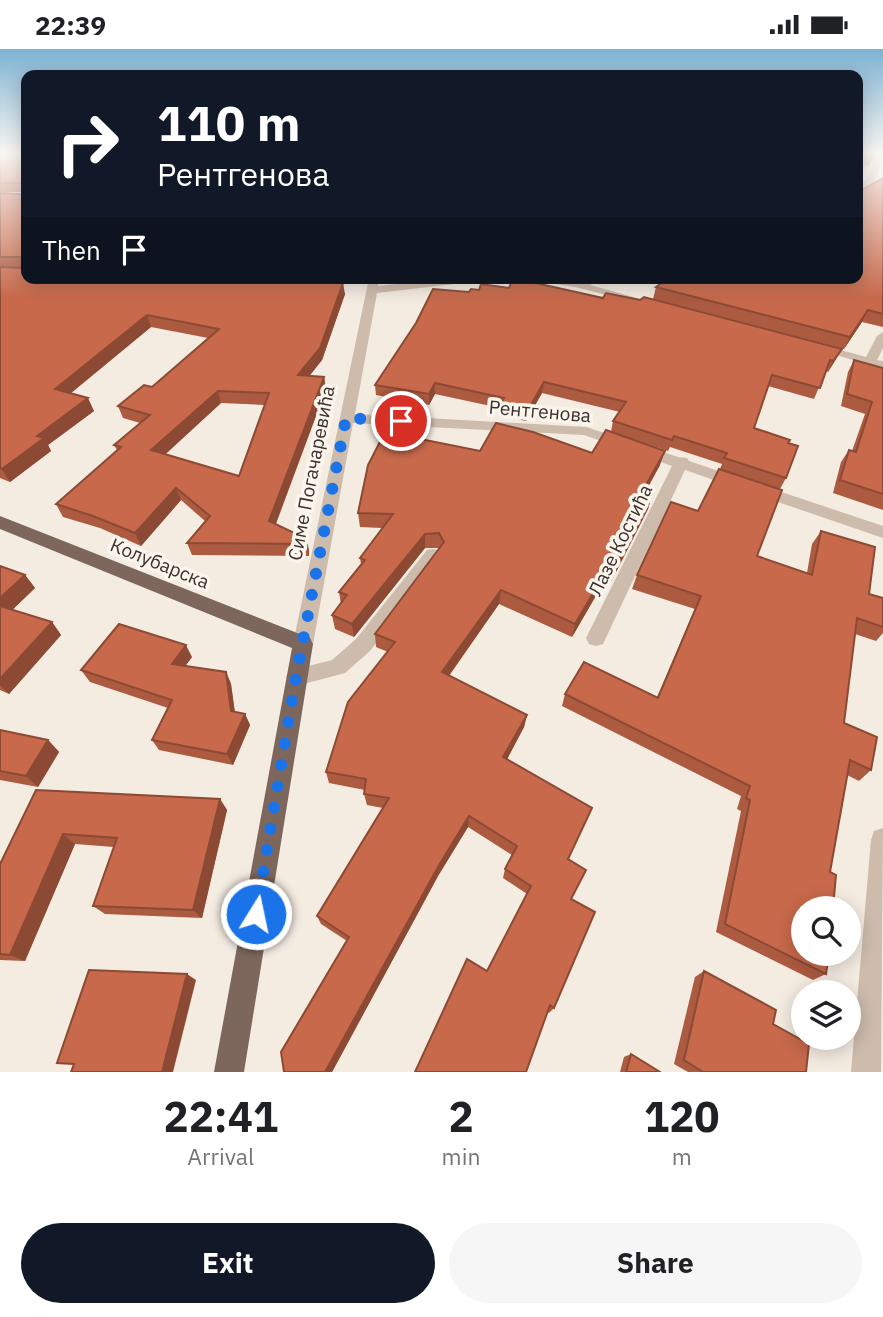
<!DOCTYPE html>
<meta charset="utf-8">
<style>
:root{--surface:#fff;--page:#f6f6f6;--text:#202124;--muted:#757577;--accent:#111827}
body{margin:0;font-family:"IBM Plex Sans",sans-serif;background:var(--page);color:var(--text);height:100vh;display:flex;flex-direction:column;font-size:26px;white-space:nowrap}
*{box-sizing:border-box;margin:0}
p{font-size:23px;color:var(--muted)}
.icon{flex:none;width:38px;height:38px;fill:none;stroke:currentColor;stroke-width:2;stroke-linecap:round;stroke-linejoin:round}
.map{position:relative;height:1023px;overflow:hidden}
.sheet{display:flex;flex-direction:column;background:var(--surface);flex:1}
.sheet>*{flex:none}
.banner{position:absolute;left:21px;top:21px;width:842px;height:214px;border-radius:14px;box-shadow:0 4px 18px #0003;background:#111827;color:#fff;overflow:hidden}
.tools{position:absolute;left:791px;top:847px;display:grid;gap:14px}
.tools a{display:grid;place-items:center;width:70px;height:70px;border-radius:50%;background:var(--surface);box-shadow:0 4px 18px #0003;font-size:35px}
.pin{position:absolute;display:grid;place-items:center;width:60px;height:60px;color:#fff;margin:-30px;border:4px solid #fff;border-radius:50%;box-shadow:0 2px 7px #0007}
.me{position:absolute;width:77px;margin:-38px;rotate:10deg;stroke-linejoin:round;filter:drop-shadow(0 0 5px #0008)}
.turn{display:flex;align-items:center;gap:24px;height:147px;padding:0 21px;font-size:32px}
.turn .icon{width:91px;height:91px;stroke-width:2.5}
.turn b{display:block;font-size:49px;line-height:60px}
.then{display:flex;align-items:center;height:66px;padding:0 21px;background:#0003;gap:14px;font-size:26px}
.eta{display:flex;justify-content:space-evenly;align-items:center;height:119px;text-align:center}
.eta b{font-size:42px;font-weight:700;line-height:49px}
.cta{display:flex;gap:14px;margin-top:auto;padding:14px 21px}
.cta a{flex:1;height:80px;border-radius:42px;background:var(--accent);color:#fff;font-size:28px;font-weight:700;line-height:80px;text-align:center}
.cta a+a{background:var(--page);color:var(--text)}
.status{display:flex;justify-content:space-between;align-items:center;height:49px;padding:0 35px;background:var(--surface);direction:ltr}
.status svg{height:19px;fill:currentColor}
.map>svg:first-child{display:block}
</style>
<div class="status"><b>22:39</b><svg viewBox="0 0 49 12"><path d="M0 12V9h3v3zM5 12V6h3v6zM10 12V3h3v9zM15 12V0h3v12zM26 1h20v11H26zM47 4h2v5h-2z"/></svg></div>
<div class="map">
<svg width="883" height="1023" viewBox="0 0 883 1023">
<rect width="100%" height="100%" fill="#f4ebe1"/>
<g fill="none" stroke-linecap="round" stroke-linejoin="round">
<g fill="#cdbbac" fill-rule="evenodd">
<path d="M875 105H883C880 123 875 138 858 144V139L869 127Z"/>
<path d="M369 229H379L378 237 449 229H485L480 232 377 244 355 365 586 378 678 408 687 409 689 412 883 477V489L685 421 603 595 596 597 589 595 586 589 672 417 584 386 353 374 313 595 310 601 303 603 296 601 293 595Z"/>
<path d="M520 229 575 232 614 229 590 236 659 255 653 258 575 238Z"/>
<path d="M883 283V299L877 311 883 312V320L813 299 819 295 866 308 877 287Z"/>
<path d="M433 500 439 501 442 506 439 511 370 602 345 624 296 637 289 634 286 628 289 622 332 611 356 590 427 501Z"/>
<path d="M883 779 881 1023H851L871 791 874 782Z"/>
</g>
<path fill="#7d675c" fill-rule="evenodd" d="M0 467 310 589 313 595 244 1023H214L292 599 0 480Z"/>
</g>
<g fill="#ac5a40" fill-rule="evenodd">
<path d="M0 105 334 233 345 245 322 311 309 327 324 328 326 340 276 475 307 490 309 503V507L192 506 187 494 205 472 181 451 141 497 100 479 63 468 56 455 117 401 114 396 140 374 123 369 118 357 152 338 208 289 151 278 70 345 94 362 48 396 51 402 10 433 0 429V144L22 145V143H0ZM221 354 265 356 239 427 165 405Z"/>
<path d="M858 105H874L869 117 858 116Z"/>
<path d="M883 129V278L862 273 844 300 653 250 656 238 858 229Z"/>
<path d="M836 310 828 323 826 322 814 350 768 337 754 379 788 394 786 429 780 440 720 420 722 415 670 398 668 402 629 389 660 416 645 444 652 446 648 460 611 533 605 531 572 588 499 555 449 627 527 666 524 678 507 710 568 810 571 850 554 959 549 964 487 922 527 845 503 829 505 820 512 806 468 778 438 827 332 1023H284L347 892 321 875 317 867 383 759 367 756 364 745 365 741 329 734 326 723 388 603 376 598 375 585 440 499H425L354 588 335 580 332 566 341 555 339 543 361 515 360 509 382 479 360 478 358 464 480 402 592 404 611 383 613 372 620 363 542 344 526 372 499 366 500 359 435 345 429 356 376 346 375 336Z"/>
<path d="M854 311 883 319V461L833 444 841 413 849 401 852 402 865 365 841 357 848 323Z"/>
<path d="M821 482 869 545 883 549V584L876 592 855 585 844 674 871 721 859 732 847 726 830 823 826 925 813 931 716 883 741 762 737 760 741 747 562 657 565 645 657 648 695 560 632 540 637 526 757 507 807 524 812 495Z"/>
<path d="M0 517 25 526 35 539 12 561 52 573 61 586 9 645 0 641Z"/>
<path d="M192 608 185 617 226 623 231 635 235 663 245 665 250 676 233 716 159 701 152 691 168 659 90 633 81 621Z"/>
<path d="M0 681 48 691 59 703 38 738 0 731Z"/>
<path d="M36 741 220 750 227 761 202 869 105 865 93 857 114 798 75 795 25 912 0 911V815Z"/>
<path d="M704 922 806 1023H688L674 1015 695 928Z"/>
<path d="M631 1005 660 1023H620L624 1008Z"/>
</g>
<g fill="#8c4a34">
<path d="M343 234 345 245 322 311 300 339 298 326Z"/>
<path d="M868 261 862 273 844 300 850 288Z"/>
<path d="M147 266 151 278 61 352 55 340Z"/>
<path d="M842 300 836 310 828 323 833 312Z"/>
<path d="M324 328 326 340 272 484 269 472Z"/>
<path d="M544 333 542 344 526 372 528 361Z"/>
<path d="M435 334V345L429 356V345Z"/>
<path d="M218 342 221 354 156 414 151 401Z"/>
<path d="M88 349 94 362 48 396 51 402 10 433 2 420 37 387Z"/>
<path d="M665 402 660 416 637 457 642 443Z"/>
<path d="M176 439 181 451 141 497 135 484Z"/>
<path d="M652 446 648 460 611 533 615 519Z"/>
<path d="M425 485V499L354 588 352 575Z"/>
<path d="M307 490 309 503V507L306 495Z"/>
<path d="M609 517 605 531 572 588 575 575Z"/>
<path d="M25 526 35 539 5 568 0 563V549Z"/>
<path d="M501 541 499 555 442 636V623Z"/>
<path d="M52 573 61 586 9 645 0 636V630Z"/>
<path d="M186 596 192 608 178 627 172 615Z"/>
<path d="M226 623 231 635 236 674 231 662Z"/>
<path d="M245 665 250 676 233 716 227 705Z"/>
<path d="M527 666 524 678 502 720 503 708Z"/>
<path d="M48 691 59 703 38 738 26 727Z"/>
<path d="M220 750 227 761 202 869 193 861Z"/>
<path d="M469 767 468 778 438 827 332 1023H325L438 818Z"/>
<path d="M63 785 75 795 25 912 10 906Z"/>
<path d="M187 925 196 931 173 1023H162Z"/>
</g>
<g fill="#c8694b" stroke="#8c4a34" stroke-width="2" fill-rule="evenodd">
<path d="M0 105H26V229H330L329 233 343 234 320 299 298 326 324 328 269 472 307 490 306 495 187 494 210 467 176 439 135 484 93 467 56 455 121 398 114 396 150 366 118 357 144 336 152 338 219 280 147 266 55 340 88 349 37 387 44 389 2 420 0 419V218L21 219 23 210 21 208H0V144L22 145 24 136 22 134H0ZM218 342 269 344 239 427 151 401Z"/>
<path d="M858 105H874L873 108Z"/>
<path d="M883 129V265L868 261 850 288 656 238 668 229H858V143Z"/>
<path d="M513 229 603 249 606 244 640 251 644 248 842 300 833 312 830 311 820 339 772 326 754 379 790 391 788 394 798 397 786 429 724 409 727 404 674 387 672 391 613 372 626 353 544 333 528 361 500 356 504 349 435 334 429 345 375 336 416 274 433 240 469 243 471 240 479 241 481 235 509 239Z"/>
<path d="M854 311 883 319V445L840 431 849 401 856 403 872 353 847 345Z"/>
<path d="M496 374 533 383 592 404 606 381 665 402 642 443 652 446 615 519 609 517 575 575 501 541 442 623 527 666 503 708 592 759 568 810 586 821 571 850 595 863 554 959 550 956 526 1023H415L467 910 487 922 531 837 505 820 517 797 469 767 438 818 325 1023H284L281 1003 349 888 317 867 389 749 364 745 366 730 326 723 348 653 395 593 375 585 444 493 439 484 425 485 352 575 332 566 347 546 339 543 365 511 360 509 393 465 358 464 368 416 385 383 480 402Z"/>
<path d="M719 420 782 441 757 507 812 526 821 482 875 498 869 545 883 549V578L857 569 844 674 877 688 871 721 850 711 830 823 836 826 833 859H803V905H829L826 925 725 875 750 751 746 749 750 737 565 645 584 613 658 649 701 547 637 526 671 453 698 462Z"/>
<path d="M0 517 25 526 0 549Z"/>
<path d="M0 557 52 573 0 630Z"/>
<path d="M119 575 186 596 172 615 226 623 231 662 245 665 227 705 152 691 172 651 81 621Z"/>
<path d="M0 681 48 691 26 727 0 722Z"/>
<path d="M36 741 220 750 193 861 93 857 117 789 63 785 10 906 0 905V815Z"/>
<path d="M89 921 187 925 162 1023H71L74 1015 57 1014Z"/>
<path d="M704 922 776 961 773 975 809 995 806 1023H703L684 1011Z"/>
<path d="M631 1005 660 1023H626Z"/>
</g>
<linearGradient id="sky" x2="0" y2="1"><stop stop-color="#7eb2d2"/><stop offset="0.42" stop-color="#faf6f2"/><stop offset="1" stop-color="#faf6f2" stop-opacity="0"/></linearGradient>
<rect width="883" height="249" fill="url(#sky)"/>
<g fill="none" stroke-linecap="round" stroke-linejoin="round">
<path stroke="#1a73e8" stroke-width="12" stroke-dasharray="0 21.6" d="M256 865 296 628 346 369 401 372"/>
</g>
<g text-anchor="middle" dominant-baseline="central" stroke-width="7" stroke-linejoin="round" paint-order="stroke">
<g font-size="19" fill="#3b302b" stroke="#fbf5ee">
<text transform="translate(540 362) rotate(5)">Рентгенова</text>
<text transform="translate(311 424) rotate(-79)">Симе Погачаревића</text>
<text transform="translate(620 491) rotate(-64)">Лазе Костића</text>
<text transform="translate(160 514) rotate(22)">Колубарска</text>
</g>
</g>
</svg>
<div class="tools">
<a><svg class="icon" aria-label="search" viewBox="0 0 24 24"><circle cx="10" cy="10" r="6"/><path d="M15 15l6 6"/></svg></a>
<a><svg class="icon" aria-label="layers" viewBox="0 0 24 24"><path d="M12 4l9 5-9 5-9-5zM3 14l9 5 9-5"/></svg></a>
</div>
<div class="pin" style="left:401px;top:372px;background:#d93025"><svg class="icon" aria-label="arrive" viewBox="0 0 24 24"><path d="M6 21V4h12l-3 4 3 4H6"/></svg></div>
<svg class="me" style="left:256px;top:865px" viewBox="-20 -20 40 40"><circle r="17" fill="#1a73e8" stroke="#fff" stroke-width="3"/><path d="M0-11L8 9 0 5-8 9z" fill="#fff"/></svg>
<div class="banner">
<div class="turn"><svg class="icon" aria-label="right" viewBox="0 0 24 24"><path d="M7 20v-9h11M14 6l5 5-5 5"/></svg><div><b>110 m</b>Рентгенова</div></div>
<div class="then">Then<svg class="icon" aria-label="arrive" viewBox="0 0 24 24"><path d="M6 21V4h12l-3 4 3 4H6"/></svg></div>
</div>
</div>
<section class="sheet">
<div class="eta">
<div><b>22:41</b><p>Arrival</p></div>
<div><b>2</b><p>min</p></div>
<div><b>120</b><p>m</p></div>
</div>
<div class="cta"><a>Exit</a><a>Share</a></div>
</section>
